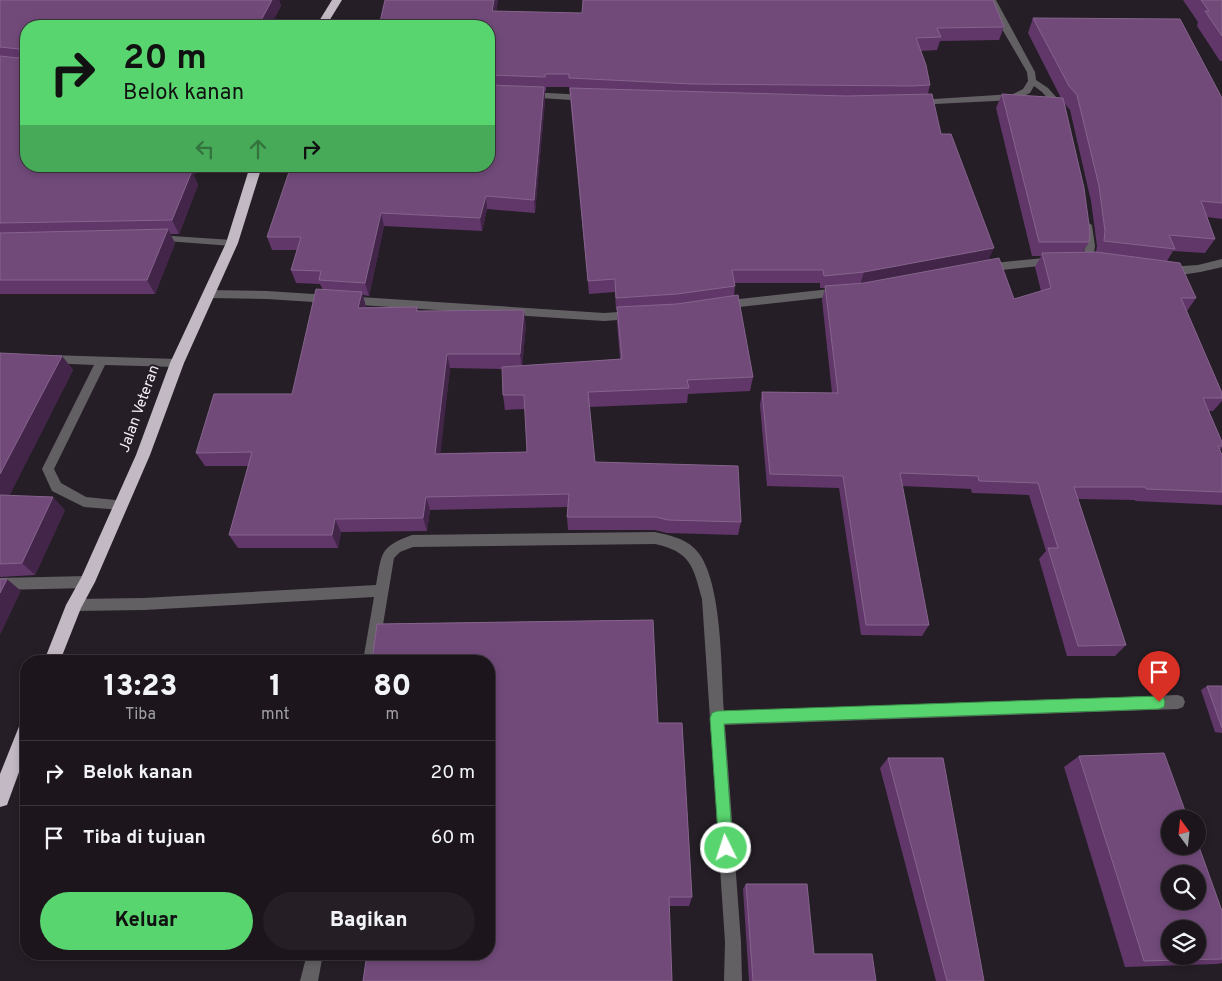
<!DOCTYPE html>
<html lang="id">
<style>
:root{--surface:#1c161c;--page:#251f25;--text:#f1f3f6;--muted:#a09fa3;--line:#3a353b;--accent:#59d56f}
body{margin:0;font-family:Overpass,sans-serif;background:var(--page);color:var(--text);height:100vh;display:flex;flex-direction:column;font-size:19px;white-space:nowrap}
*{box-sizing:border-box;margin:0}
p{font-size:16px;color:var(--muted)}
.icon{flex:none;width:28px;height:28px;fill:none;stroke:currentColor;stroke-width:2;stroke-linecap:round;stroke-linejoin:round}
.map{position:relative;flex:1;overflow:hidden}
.details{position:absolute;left:20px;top:655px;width:475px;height:305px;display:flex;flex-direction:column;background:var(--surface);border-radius:20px;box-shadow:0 2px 8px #0003,0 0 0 1px var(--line)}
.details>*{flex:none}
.top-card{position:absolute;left:20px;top:20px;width:475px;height:152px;border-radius:20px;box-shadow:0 2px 8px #0003,0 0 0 1px var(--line);background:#59d56f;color:#111;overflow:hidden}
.needle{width:32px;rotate:345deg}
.tools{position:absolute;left:1161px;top:810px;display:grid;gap:10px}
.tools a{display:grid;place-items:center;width:45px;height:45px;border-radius:50%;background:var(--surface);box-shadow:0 2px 8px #0003,0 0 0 1px var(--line);font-size:25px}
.pin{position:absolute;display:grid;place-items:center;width:42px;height:42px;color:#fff;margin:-51px -21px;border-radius:50% 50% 50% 0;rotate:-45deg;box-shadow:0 0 5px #0007}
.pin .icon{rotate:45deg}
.me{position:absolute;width:55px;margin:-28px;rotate:356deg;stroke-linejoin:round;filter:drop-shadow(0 0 4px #0008)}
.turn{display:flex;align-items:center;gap:18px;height:105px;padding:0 20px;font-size:22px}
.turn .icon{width:65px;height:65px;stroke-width:2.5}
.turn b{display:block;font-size:35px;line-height:42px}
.lanes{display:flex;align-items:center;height:48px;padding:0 20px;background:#0003;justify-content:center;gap:25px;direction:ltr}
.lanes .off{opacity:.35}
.eta{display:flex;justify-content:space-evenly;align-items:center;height:85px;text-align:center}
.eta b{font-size:30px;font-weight:800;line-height:35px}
.action{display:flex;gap:10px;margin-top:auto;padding:10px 20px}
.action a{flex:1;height:58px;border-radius:30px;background:var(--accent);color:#111;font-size:20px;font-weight:800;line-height:58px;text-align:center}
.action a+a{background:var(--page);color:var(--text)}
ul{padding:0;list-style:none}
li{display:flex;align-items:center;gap:15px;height:65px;padding:0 20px;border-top:1px solid var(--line)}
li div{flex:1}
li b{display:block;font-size:19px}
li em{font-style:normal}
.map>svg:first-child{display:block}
</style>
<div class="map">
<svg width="1222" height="981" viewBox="0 0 1222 981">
<rect width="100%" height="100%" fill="#251e26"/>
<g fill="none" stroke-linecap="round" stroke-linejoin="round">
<g fill="#636064" fill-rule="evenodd">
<path d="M157 235 232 240 237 243 232 246 153 240V236Z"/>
<path d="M49 355 177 359 183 363 177 367 105 365 54 469 61 483 86 497 125 501 127 505 125 509 121 510 84 507 52 491 42 469 94 365 49 363 43 359Z"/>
</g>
<g fill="#636064" fill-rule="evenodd">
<path d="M988 0H996L1035 72 1036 80 1048 88 1066 108V112H1060L1042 92 1034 86 1030 93 1015 100 915 105V101L918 100 1013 94 1023 89 1028 81 1027 72 1002 29Z"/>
<path d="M529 92 586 95 590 98 586 101 526 97V93Z"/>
<path d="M1087 222 1092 225 1095 246 1093 260 1088 264 1083 260 1085 246 1082 225Z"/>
<path d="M1054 257 1059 261 1058 264 984 272 979 268 984 264Z"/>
<path d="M1222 259V267C1210 270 1171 280 1163 271L1168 267 1198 265Z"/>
<path d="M839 288 844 292 839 296 722 309 717 305 722 301Z"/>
<path d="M208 290 267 291 604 313 633 311 638 315 633 319 604 321 267 299 208 298 203 294Z"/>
<path d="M655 532C668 535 684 538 694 548 723 574 721 672 724 711L1178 695 1183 697 1185 702 1183 707 1178 709 725 725 741 942 742 981H724L725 942 702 599C693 566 691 552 655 544L413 547 400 552 394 558 377 661H363L374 597 144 610 74 611 69 609 67 605 69 601 74 599 144 598 376 585C382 553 379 547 412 535Z"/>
<path d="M87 576 92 578 94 582 92 586 87 588 0 590V578Z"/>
<path d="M307 954H323L318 981H300Z"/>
</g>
<g fill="#c2b9c4" fill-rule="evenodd">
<path d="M332 0H342L326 26H316Z"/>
<path d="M250 166H262L238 243 184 363 150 455 95 582 81 608 60 661H44L66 605 81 578 136 455 170 363 226 243Z"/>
<path d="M26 721V753L7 805 0 807V774L20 724Z"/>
</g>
</g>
<g fill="#61376a" fill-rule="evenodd">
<path d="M0 0H279L281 6 270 26H26L194 176 198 185 179 234H170L175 243 155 294H0Z"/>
<path d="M385 0H498L496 11 1004 27 999 40 940 41 937 50 921 51 930 85 928 94 941 134 989 260 1014 299 1041 291 1035 267 1041 256H1032L996 108 1002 94 1061 98 1028 33 1033 18 1222 98V219L1207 217 1215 239 1205 253 1173 251 1167 261 1196 298 1187 311 1222 393V401L1213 411H1209L1222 442V448L1220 450 1222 455V505L1135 501V500L1078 499 1126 645 1115 656H1067L1039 559 1046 551 1029 495 972 493 971 489 902 486 929 625 922 636 861 635 839 488 767 486 760 405 762 392 832 393 822 300 825 288H820V283H734L735 286 734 296 753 377 750 391 688 394 687 403 589 407 595 462 741 522 738 535 667 533 655 530H568L567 517 568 507 430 510 427 531 341 532 338 548H238L229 535 248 466H205L196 453 292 394 323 290 320 284 296 283 291 270 297 250H272L267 237 489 166V26ZM546 87H569L589 294 615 292 616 310H617V322L620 359 522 366 526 325 418 311 417 307H366L363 295 369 296 384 226 482 231 487 209 535 213 545 100V91H546ZM1065 104 1070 110 1091 201 1097 246 1096 252H1083L1089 242ZM450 368 502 369 503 395 505 410 525 409 527 452 440 453Z"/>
<path d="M1183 0H1222V61H1220L1197 26 1198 22Z"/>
<path d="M0 353 62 356 73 370 9 496 65 510 35 575 0 577Z"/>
<path d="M653 620 658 723H682L692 897 689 906H669L672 981H363L367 954H489V661H372L377 624Z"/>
<path d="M1207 686H1222V733L1215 732 1201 690Z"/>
<path d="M1079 756 1222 911V963L1217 964 1125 967 1064 767Z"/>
<path d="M888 758 984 981H936L880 768Z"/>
<path d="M746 884 814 954 876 981H749L743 889Z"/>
</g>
<g fill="#422549">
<path d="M272 0H279L281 6 270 26H258Z"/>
<path d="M494 0H498L494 24 492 11Z"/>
<path d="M544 87 545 100 535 213 534 200Z"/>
<path d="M185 166H200L194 176 198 185 179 234 172 220 183 171Z"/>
<path d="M486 196 487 209 482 231 480 218Z"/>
<path d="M381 213 384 226 369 296 365 283Z"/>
<path d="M168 229 175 243 155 294 147 280Z"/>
<path d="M994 248 988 261 860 285 864 272Z"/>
<path d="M362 292 366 307 358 308Z"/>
<path d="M524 310 526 325 522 369 520 354Z"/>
<path d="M447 354 450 368 439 467 435 454Z"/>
<path d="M62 356 73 370 3 508 0 506V474Z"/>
<path d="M53 497 65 510 35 575 22 563Z"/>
<path d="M426 497 430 510 427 531 423 518Z"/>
<path d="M335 519 341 532 338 548 332 535Z"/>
<path d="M7 579 21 591 0 635V593Z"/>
</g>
<g fill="#714a79" stroke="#85648c" fill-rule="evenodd">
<path d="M0 0H272L258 26H26V166H185L183 171H192L172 220 0 223V56L18 58 20 56 19 49 0 47Z"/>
<path d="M385 0H494L492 11 582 13 583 0H993L1004 27 937 28 941 37 916 38 926 65 930 85 913 86 692 84 569 78V74H545V77L489 75V26H379Z"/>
<path d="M1201 0H1222V36L1205 11H1209Z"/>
<path d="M1033 18 1180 19 1222 98V203L1201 201 1215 239 1169 235 1175 249 1104 241 1105 231 1099 186 1077 95 1069 86Z"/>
<path d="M489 85 544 87 534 200 486 196 480 218 381 213 365 283 319 280 321 271 291 270 301 237H267L291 166H489Z"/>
<path d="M570 88 846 96 932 94 941 134H951L994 248 864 272 824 276 823 270H732L735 286 677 294 616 298 615 279 588 281Z"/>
<path d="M1002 94 1063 98 1084 188 1090 232 1089 242H1039Z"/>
<path d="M168 229 147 280H0V233Z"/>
<path d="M1096 252 1180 263 1196 298H1181L1222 393V398H1203L1222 442V446H1218L1222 455V492L1146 489 1145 487H1074L1126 645 1078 646 1048 548H1058L1038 483 979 481 978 476 900 473 929 625H866L843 476 770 474 762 392 838 393 825 286 864 283 999 258 1014 299 1051 288 1042 253Z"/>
<path d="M316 289 362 292 358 308 417 307 416 311 524 310 520 354H447L435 454 527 452 524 395H503L502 367 622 359 617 307 677 304 738 295 753 377 687 380 689 388 588 392 595 462 738 466 741 522 668 520 656 517H567L569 494 426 497 423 518 335 519 332 535H229L252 452 196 453 214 394H292Z"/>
<path d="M0 353 62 356 0 474Z"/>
<path d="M0 495 53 497 22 563 0 564Z"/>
<path d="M0 579H7L0 593Z"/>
<path d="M653 620 658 723H682L692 897H669L672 981H363L367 954H489V661H372L377 624Z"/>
<path d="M1207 686H1222V728Z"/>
<path d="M1164 753 1188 819H1170V846H1198V844L1222 911V959L1144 961 1079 756ZM1170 874H1198V901H1170ZM1170 929H1198V956H1170Z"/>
<path d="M888 758H943L984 981H947Z"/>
<path d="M746 884H807L814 954H872L876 981H753Z"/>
</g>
<path fill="#59d56f" stroke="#3a8a48" d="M1159 696 1164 698 1165 702 1164 707 1159 709 724 724 733 848 731 853 726 856 721 853 719 848 710 718 712 713 717 711Z"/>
<g text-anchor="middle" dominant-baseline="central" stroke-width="4" stroke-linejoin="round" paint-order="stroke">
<g font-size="15" fill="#f3eef4" stroke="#251e26">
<text transform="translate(140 409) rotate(-70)">Jalan Veteran</text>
</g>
</g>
</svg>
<div class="tools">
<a><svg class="needle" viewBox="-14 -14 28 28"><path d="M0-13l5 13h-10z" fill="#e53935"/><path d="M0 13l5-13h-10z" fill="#a09fa3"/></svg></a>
<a><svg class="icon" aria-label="search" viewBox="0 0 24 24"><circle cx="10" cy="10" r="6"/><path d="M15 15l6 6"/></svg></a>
<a><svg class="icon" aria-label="layers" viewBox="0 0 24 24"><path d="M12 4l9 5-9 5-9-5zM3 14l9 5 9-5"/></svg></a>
</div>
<div class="pin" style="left:1159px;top:702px;background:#d93025"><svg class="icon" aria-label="arrive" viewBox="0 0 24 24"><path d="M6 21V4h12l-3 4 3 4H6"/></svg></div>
<svg class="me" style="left:726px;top:848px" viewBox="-20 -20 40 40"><circle r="17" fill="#59d56f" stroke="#fff" stroke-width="3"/><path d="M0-11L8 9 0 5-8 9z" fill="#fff"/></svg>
<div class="top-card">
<div class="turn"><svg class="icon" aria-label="right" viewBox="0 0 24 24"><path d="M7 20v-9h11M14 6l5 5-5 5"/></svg><div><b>20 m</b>Belok kanan</div></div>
<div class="lanes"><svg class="icon off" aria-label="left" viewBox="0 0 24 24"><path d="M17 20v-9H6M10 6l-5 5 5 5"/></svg><svg class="icon off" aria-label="ahead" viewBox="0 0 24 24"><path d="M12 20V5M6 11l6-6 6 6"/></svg><svg class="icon" aria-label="right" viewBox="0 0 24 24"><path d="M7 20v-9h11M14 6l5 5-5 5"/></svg></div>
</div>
<section class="details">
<div class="eta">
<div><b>13:23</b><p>Tiba</p></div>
<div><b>1</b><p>mnt</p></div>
<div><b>80</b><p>m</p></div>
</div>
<ul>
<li><svg class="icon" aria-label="right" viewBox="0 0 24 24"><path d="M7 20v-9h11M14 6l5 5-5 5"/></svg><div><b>Belok kanan</b></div><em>20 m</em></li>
<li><svg class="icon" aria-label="arrive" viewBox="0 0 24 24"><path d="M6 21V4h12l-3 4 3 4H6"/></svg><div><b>Tiba di tujuan</b></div><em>60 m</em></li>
</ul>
<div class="action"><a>Keluar</a><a>Bagikan</a></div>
</section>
</div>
